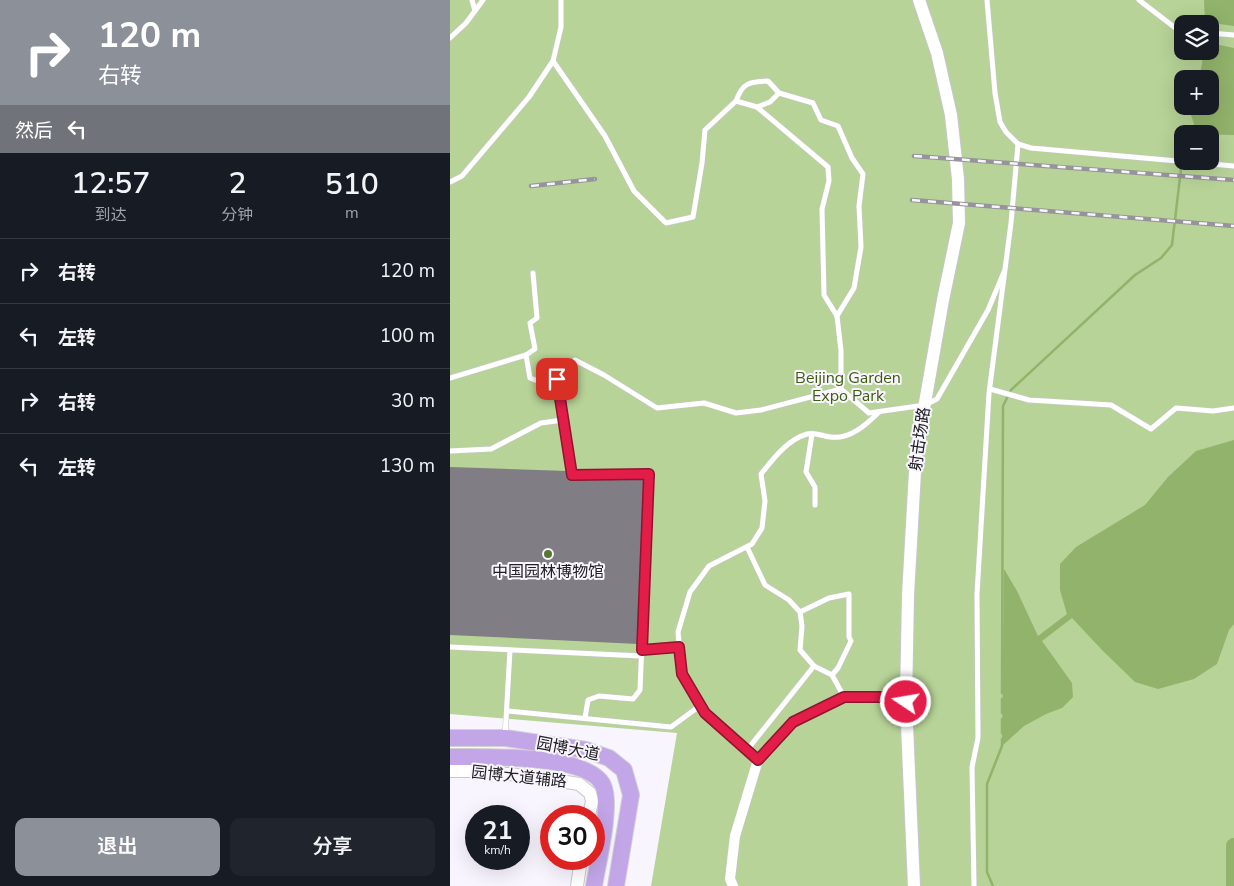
<!DOCTYPE html>
<html lang="zh">
<meta charset="utf-8">
<style>
:root{--surface:#171b24;--page:#20242c;--text:#f1f3f6;--muted:#9ea1a6;--line:#363941;--accent:#8c9099}
body{margin:0;font-family:"Nunito Sans","Noto Sans SC",sans-serif;background:var(--page);color:var(--text);height:100vh;display:flex;flex-direction:column;font-size:19px;white-space:nowrap}
*{box-sizing:border-box;margin:0}
p{font-size:16px;color:var(--muted)}
.icon{flex:none;width:28px;height:28px;fill:none;stroke:currentColor;stroke-width:2;stroke-linecap:round;stroke-linejoin:round}
.map{position:relative;flex:1;overflow:hidden}
.side{display:flex;flex-direction:column;background:var(--surface);width:450px}
.side>*{flex:none}
.banner{background:#8c9099;color:#fff;overflow:hidden}
.controls{position:absolute;left:724px;top:15px;display:grid;gap:10px}
.controls a{display:grid;place-items:center;width:45px;height:45px;border-radius:10px;background:var(--surface);box-shadow:0 5px 20px #0002;font-size:25px}
.speed{position:absolute;left:15px;top:805px;display:flex;gap:10px;font-size:25px;font-weight:700;text-align:center}
.speed>*{display:grid;place-content:center;width:65px;height:65px;border-radius:50%;background:var(--surface);box-shadow:0 5px 20px #0002;line-height:1}
.speed small{font-size:12px;font-weight:400}
.speed .limit{border:8px solid #d22;background:#fff;color:#111}
.pin{position:absolute;display:grid;place-items:center;width:42px;height:42px;color:#fff;margin:-21px;border-radius:10px;box-shadow:0 2px 8px #0006}
.me{position:absolute;width:55px;margin:-28px;rotate:282deg;stroke-linejoin:round;filter:drop-shadow(0 0 4px #0008)}
.turn{display:flex;align-items:center;gap:18px;height:105px;padding:0 15px;font-size:22px}
.turn .icon{width:65px;height:65px;stroke-width:2.5}
.turn b{display:block;font-size:35px;line-height:42px}
.then{display:flex;align-items:center;height:48px;padding:0 15px;background:#0003;gap:10px;font-size:19px}
.eta{display:flex;justify-content:space-evenly;align-items:center;height:85px;text-align:center}
.eta b{font-size:30px;font-weight:600;line-height:35px}
.cta{display:flex;gap:10px;margin-top:auto;padding:10px 15px}
.cta a{flex:1;height:58px;border-radius:10px;background:var(--accent);color:#fff;font-size:20px;font-weight:600;line-height:58px;text-align:center}
.cta a+a{background:var(--page);color:var(--text)}
ul{padding:0;list-style:none}
li{display:flex;align-items:center;gap:15px;height:65px;padding:0 15px;border-top:1px solid var(--line)}
li div{flex:1}
li b{display:block;font-size:19px}
li em{font-style:normal}
main{display:flex;flex:1;min-height:0}
.map>svg:first-child{display:block}
</style>
<main>
<section class="side">
<div class="banner">
<div class="turn"><svg class="icon" aria-label="right" viewBox="0 0 24 24"><path d="M7 20v-9h11M14 6l5 5-5 5"/></svg><div><b>120 m</b>右转</div></div>
<div class="then">然后<svg class="icon" aria-label="left" viewBox="0 0 24 24"><path d="M17 20v-9H6M10 6l-5 5 5 5"/></svg></div>
</div>
<div class="eta">
<div><b>12:57</b><p>到达</p></div>
<div><b>2</b><p>分钟</p></div>
<div><b>510</b><p>m</p></div>
</div>
<ul>
<li><svg class="icon" aria-label="right" viewBox="0 0 24 24"><path d="M7 20v-9h11M14 6l5 5-5 5"/></svg><div><b>右转</b></div><em>120 m</em></li>
<li><svg class="icon" aria-label="left" viewBox="0 0 24 24"><path d="M17 20v-9H6M10 6l-5 5 5 5"/></svg><div><b>左转</b></div><em>100 m</em></li>
<li><svg class="icon" aria-label="right" viewBox="0 0 24 24"><path d="M7 20v-9h11M14 6l5 5-5 5"/></svg><div><b>右转</b></div><em>30 m</em></li>
<li><svg class="icon" aria-label="left" viewBox="0 0 24 24"><path d="M17 20v-9H6M10 6l-5 5 5 5"/></svg><div><b>左转</b></div><em>130 m</em></li>
</ul>
<div class="cta"><a>退出</a><a>分享</a></div>
</section>
<div class="map">
<svg width="784" height="886" viewBox="0 0 784 886">
<rect width="100%" height="100%" fill="#f8f5fe"/>
<path fill="#b7d397" fill-rule="evenodd" d="M0 0H784V886H201L227 733 0 714ZM732 24H760V51H732ZM732 79H760V106H732ZM732 134H760V161H732Z"/>
<g fill="#92b36b">
<path d="M754 0H784V26L755 22Z"/>
<path d="M760 43 784 48V135L742 134 744 124 738 106H760V79H748L750 75 754 51H760Z"/>
<path d="M784 440V624L779 630 767 664 744 679 708 689 685 682 652 650 622 618 592 641 622 683 623 697 612 708 596 714 574 726 552 746 554 569 567 591 588 636 617 614 610 590V564L626 547 695 505 718 477 746 451Z"/>
</g>
<g fill="none" stroke-linecap="round" stroke-linejoin="round">
<g stroke="#92b36b" stroke-width="2.5">
<path d="M552 693 553 406 561 390 685 275 711 258 722 245 731 169"/>
<path d="M552 699V713"/>
<path d="M552 719V733"/>
<path d="M543 886 537 872V784L552 746V739"/>
</g>
<path stroke="#92b36b" stroke-width="16" d="M784 886V846"/>
</g>
<path fill="#807d85" d="M0 467 117 471 118 477 122 479 194 478 188 644 0 635Z"/>
<g fill="none" stroke-linecap="round" stroke-linejoin="round">
<g stroke="#c8c6ce" stroke-width="6">
<g id="service">
<path d="M22 0 25 11"/>
<path d="M689 0 728 30H732"/>
<path d="M760 33 784 35"/>
<path d="M0 38 16 23 33 0"/>
<path d="M103 61 155 136 184 191 216 223 243 217 252 163 255 130 286 101 307 107 378 167 379 181 372 209 374 295 387 316 391 351V389"/>
<path d="M286 101C293 82 299 82 318 81L329 93 363 103 371 120 388 126 402 158 413 174 409 206 411 247 404 288 387 316"/>
<path d="M307 107 320 102 329 93"/>
<path d="M568 144 581 148 784 166"/>
<path d="M0 182 12 176 79 97 103 61 111 27V0"/>
<path d="M83 273 87 318 80 323 85 349 76 355 80 378 85 380 108 383"/>
<path d="M0 378 76 355"/>
<path d="M540 389 579 400 661 405 701 429 726 408 763 411 784 408"/>
<path d="M362 434 356 472 365 487V505"/>
<path d="M0 451 41 449 91 423 113 420"/>
<path d="M297 547 315 585 339 600 350 612 352 626 350 650 364 666"/>
<path d="M350 612 379 598 399 594V637L401 641 388 668 382 675"/>
<path d="M0 647 191 656"/>
<path d="M192 650 229 647"/>
<path d="M57 711 221 727 251 705"/>
<path d="M135 718 138 700 149 696 183 699 190 690 199 474 122 475 107 379 125 360 154 375 207 408 254 403 286 413 311 410 391 389 419 413 475 405 487 399 538 310 554 272"/>
<path d="M55 737 60 650"/>
<path d="M297 750 364 666 382 675 394 697"/>
<path d="M308 760 255 713 232 673 228 632 240 592 259 566 302 544 312 528 315 501 311 474C324 458 337 440 357 434 365 432 372 436 380 437 400 440 417 424 429 412"/>
<path d="M524 886 522 767 528 738 527 594 539 393 561 223 568 144 556 132 550 122 545 93 537 0"/>
</g>
</g>
<g stroke="#c8c6ce" stroke-width="11">
<path id="minor" d="M283 886 280 879 285 836 308 760 343 722 394 697H433L456 702"/>
</g>
<g stroke="#c8c6ce" stroke-width="14">
<g id="tertiary">
<path d="M0 771H25L79 776 129 784 140 793 142 801 139 816"/>
<path d="M127 886 131 859"/>
<path d="M464 886 456 702 458 595 466 454 493 300 509 223 508 179 501 115 487 53 469 0"/>
</g>
</g>
<g stroke="#d3d2d3" stroke-width="18">
<g id="primary">
<path d="M0 738H55L136 750 159 758 174 770 181 795 166 886"/>
<path d="M0 757C31 757 144 753 154 788 161 810 148 861 144 886"/>
</g>
</g>
<use href="#service" stroke="#fff" stroke-width="5"/>
<use href="#minor" stroke="#fff" stroke-width="10"/>
<use href="#tertiary" stroke="#fff" stroke-width="12"/>
<use href="#primary" stroke="#c2a6e8" stroke-width="16"/>
<g stroke="#96939a" stroke-width="4.5">
<g id="rail">
<path d="M464 156 784 180"/>
<path d="M81 186 145 179"/>
<path d="M462 200 784 226"/>
</g>
</g>
<use href="#rail" stroke="#f8f5fe" stroke-width="2.5" stroke-dasharray="8" stroke-linecap="butt"/>
</g>
<g fill="none" stroke-linecap="round" stroke-linejoin="round">
<g stroke="#92132f" stroke-width="12">
<path id="route" d="M107 379 122 475 199 474 192 650 229 647 232 674 255 713 308 760 343 722 394 697H433L456 702"/>
</g>
<use href="#route" stroke="#e11d48" stroke-width="9"/>
</g>
<circle fill="#57772d" stroke="#f8f5fe" stroke-width="2" cx="98" cy="554" r="5"/>
<g text-anchor="middle" dominant-baseline="central" stroke-width="4" stroke-linejoin="round" paint-order="stroke">
<g font-size="16" fill="#3e5c0d" stroke="#f8f5fe">
<text x="398" y="378">Beijing Garden<tspan x="398" dy="18">Expo Park</tspan></text>
</g>
<g font-size="16" fill="#212023" stroke="#f8f5fe">
<text transform="translate(470 439) rotate(-82)">射击场路</text>
<text transform="translate(118 749) rotate(11)">园博大道</text>
<text transform="translate(69 777) rotate(6)">园博大道辅路</text>
</g>
<g font-size="16" fill="#212023" stroke="#f8f5fe">
<text x="98" y="572">中国园林博物馆</text>
</g>
</g>
</svg>
<div class="controls">
<a><svg class="icon" aria-label="layers" viewBox="0 0 24 24"><path d="M12 4l9 5-9 5-9-5zM3 14l9 5 9-5"/></svg></a>
<a>+</a>
<a>−</a>
</div>
<div class="speed"><div>21<small>km/h</small></div><div class="limit">30</div></div>
<div class="pin" style="left:107px;top:379px;background:#d93025"><svg class="icon" aria-label="arrive" viewBox="0 0 24 24"><path d="M6 21V4h12l-3 4 3 4H6"/></svg></div>
<svg class="me" style="left:456px;top:702px" viewBox="-20 -20 40 40"><circle r="17" fill="#e11d48" stroke="#fff" stroke-width="3"/><path d="M0-11L8 9 0 5-8 9z" fill="#fff"/></svg>
</div>
</main>
